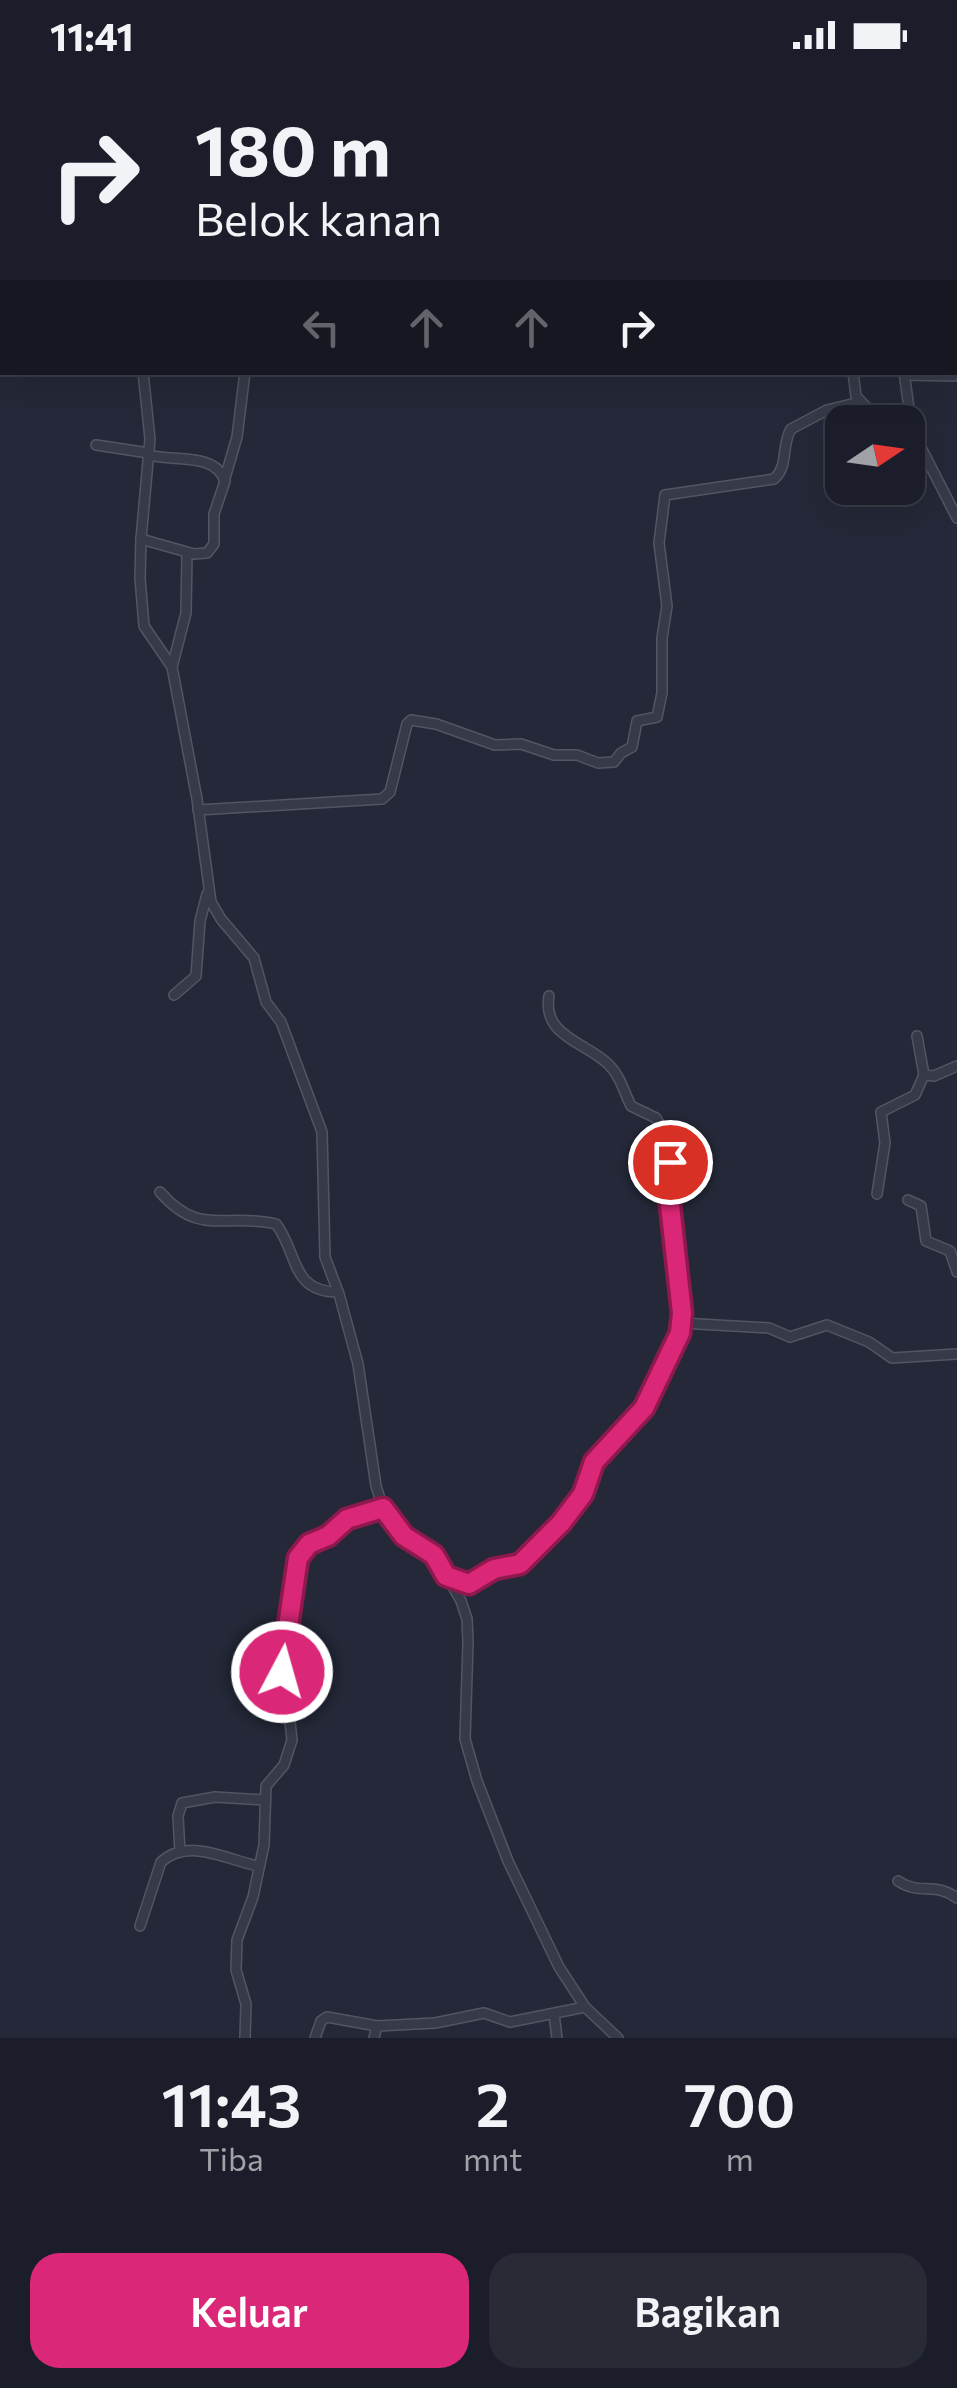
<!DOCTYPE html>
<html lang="id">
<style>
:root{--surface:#1b1e2a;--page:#282b36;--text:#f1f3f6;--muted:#a0a2a8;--line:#393c47;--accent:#db2777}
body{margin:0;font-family:Commissioner,sans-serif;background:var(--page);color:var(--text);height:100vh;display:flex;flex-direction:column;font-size:38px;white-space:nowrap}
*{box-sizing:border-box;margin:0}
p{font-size:32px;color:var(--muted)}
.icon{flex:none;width:55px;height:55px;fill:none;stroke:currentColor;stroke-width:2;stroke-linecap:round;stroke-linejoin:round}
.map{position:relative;height:1968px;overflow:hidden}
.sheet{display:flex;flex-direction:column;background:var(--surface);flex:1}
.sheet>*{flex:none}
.guide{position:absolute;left:0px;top:0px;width:958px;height:305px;box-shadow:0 10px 40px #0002,0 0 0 2px var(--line);background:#1b1e2a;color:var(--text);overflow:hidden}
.needle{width:65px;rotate:77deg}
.fabs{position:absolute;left:825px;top:335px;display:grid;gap:20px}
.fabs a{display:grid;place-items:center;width:100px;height:100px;border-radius:20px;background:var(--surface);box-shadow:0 10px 40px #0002,0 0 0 2px var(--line);font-size:50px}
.pin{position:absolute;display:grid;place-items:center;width:85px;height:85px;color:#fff;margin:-42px;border:5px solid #fff;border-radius:50%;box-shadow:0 2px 10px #0007}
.me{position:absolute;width:110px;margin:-55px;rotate:6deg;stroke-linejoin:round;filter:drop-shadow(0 0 8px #0008)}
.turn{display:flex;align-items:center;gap:35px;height:210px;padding:0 30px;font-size:45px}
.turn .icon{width:130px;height:130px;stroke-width:2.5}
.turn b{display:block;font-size:70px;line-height:85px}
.lanes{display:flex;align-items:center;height:95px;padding:0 30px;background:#0003;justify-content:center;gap:50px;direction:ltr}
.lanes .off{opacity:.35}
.eta{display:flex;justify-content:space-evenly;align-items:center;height:170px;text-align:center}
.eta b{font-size:60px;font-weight:600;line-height:70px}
.cta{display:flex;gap:20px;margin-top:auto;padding:20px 30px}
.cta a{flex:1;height:115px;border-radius:30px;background:var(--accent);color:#fff;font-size:40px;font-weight:600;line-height:115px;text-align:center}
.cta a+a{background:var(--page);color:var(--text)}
.status{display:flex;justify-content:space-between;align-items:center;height:70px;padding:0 50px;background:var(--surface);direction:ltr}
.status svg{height:28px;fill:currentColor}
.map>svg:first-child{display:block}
</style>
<div class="status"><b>11:41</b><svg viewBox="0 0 49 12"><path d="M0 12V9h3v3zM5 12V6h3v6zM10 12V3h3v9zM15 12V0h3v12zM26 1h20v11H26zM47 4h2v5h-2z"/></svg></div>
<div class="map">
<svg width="957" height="1968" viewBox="0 0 957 1968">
<rect width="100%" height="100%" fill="#242838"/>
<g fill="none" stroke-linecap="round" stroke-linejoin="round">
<g stroke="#535564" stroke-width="12">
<g id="minor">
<path d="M623 0V2"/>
<path d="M721 0 722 2"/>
<path d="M794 0V2"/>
<path d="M176 2V0"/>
<path d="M357 2 358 0"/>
<path d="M954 2V0"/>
<path d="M143 302 150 369 141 469 140 508 144 556 172 597 197 729 211 832 221 849 254 888 266 932 281 952 322 1062 325 1187 339 1224 358 1294 376 1416 383 1438 391 1451 404 1466 438 1490 461 1531 467 1549 468 1572 465 1669 477 1711 508 1791 559 1897 585 1937 618 1968"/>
<path d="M853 302 856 326 871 342 874 352"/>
<path d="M904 302 912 360 957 448"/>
<path d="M904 305 954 306"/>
<path d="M96 375 149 383"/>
<path d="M908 400 929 396"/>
<path d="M225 408 237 367 245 302"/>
<path d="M141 469 194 484 207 483 214 474V444L225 411C215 382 174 392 149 385"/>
<path d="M172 597 186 543 187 483"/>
<path d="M198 740 382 729 390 722 407 654 411 650 436 654 495 675 521 674 554 685H577L598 693 614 692 621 683 632 677 637 651 657 647 662 623V568L667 536 659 473 665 425 774 409C789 396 781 375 791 359L827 340 860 332"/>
<path d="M174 925 196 906 200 851 207 824"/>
<path d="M549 926C542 966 585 972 608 994 620 1005 624 1022 631 1036L656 1048 669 1071V1126L681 1253"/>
<path d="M917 966 924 1005 934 1006 957 996"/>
<path d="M160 1122C200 1168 225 1142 276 1154 298 1182 290 1222 338 1222"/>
<path d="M877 1124 885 1073 881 1042 915 1025 924 1005"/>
<path d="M908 1130 921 1136 926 1171 950 1181 957 1202"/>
<path d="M446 1506 465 1513H474L494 1499 520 1494 545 1470 583 1424 594 1392 644 1338 680 1263 681 1253 769 1258 790 1267 827 1255 869 1272 892 1288 957 1284"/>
<path d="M180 1782 178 1746 182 1733 215 1727 265 1730"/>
<path d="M898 1811C921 1826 933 1811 957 1828"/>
<path d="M140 1856 161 1792C189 1767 227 1790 258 1796"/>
<path d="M554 1944 557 1968"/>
<path d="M245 1968 246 1934 236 1900 237 1870 253 1827 264 1775 266 1716 284 1695 292 1670 286 1615 278 1585 287 1556 296 1492 309 1475 328 1466 347 1449 383 1438"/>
<path d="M315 1968 321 1951 327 1947 377 1956"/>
<path d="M374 1968 377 1956 435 1953 484 1943 510 1952 585 1937"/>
</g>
</g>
<use href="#minor" stroke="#373a49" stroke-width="9"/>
</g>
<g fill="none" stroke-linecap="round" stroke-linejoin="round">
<g stroke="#8e194d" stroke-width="25">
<path id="route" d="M282 1602 278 1579 288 1556 298 1488 309 1474 328 1466 347 1449 383 1438 404 1466 434 1485 446 1506 469 1514 494 1499 520 1494 561 1453 583 1424 594 1392 644 1338 680 1263 682 1243 669 1126 670 1092"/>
</g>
<use href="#route" stroke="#db2777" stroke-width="18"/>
</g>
</svg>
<div class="fabs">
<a><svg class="needle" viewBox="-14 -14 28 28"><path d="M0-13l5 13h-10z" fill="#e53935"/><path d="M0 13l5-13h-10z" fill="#a0a2a8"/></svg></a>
</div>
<div class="pin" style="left:670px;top:1092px;background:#d93025"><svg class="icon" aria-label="arrive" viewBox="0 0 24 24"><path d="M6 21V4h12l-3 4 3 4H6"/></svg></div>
<svg class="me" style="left:282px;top:1602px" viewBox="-20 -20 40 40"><circle r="17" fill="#db2777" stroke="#fff" stroke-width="3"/><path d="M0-11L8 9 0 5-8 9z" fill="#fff"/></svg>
<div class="guide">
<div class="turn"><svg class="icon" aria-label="right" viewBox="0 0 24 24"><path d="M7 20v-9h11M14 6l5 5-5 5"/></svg><div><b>180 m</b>Belok kanan</div></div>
<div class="lanes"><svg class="icon off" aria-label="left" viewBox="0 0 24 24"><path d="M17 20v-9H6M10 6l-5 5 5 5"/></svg><svg class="icon off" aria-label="ahead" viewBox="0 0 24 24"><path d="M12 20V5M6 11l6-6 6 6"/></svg><svg class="icon off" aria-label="ahead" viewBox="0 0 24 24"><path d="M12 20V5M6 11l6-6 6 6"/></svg><svg class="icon" aria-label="right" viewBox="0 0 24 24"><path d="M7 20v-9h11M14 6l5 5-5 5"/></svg></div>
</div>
</div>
<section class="sheet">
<div class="eta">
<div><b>11:43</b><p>Tiba</p></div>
<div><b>2</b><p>mnt</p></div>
<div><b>700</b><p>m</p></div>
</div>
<div class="cta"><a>Keluar</a><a>Bagikan</a></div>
</section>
